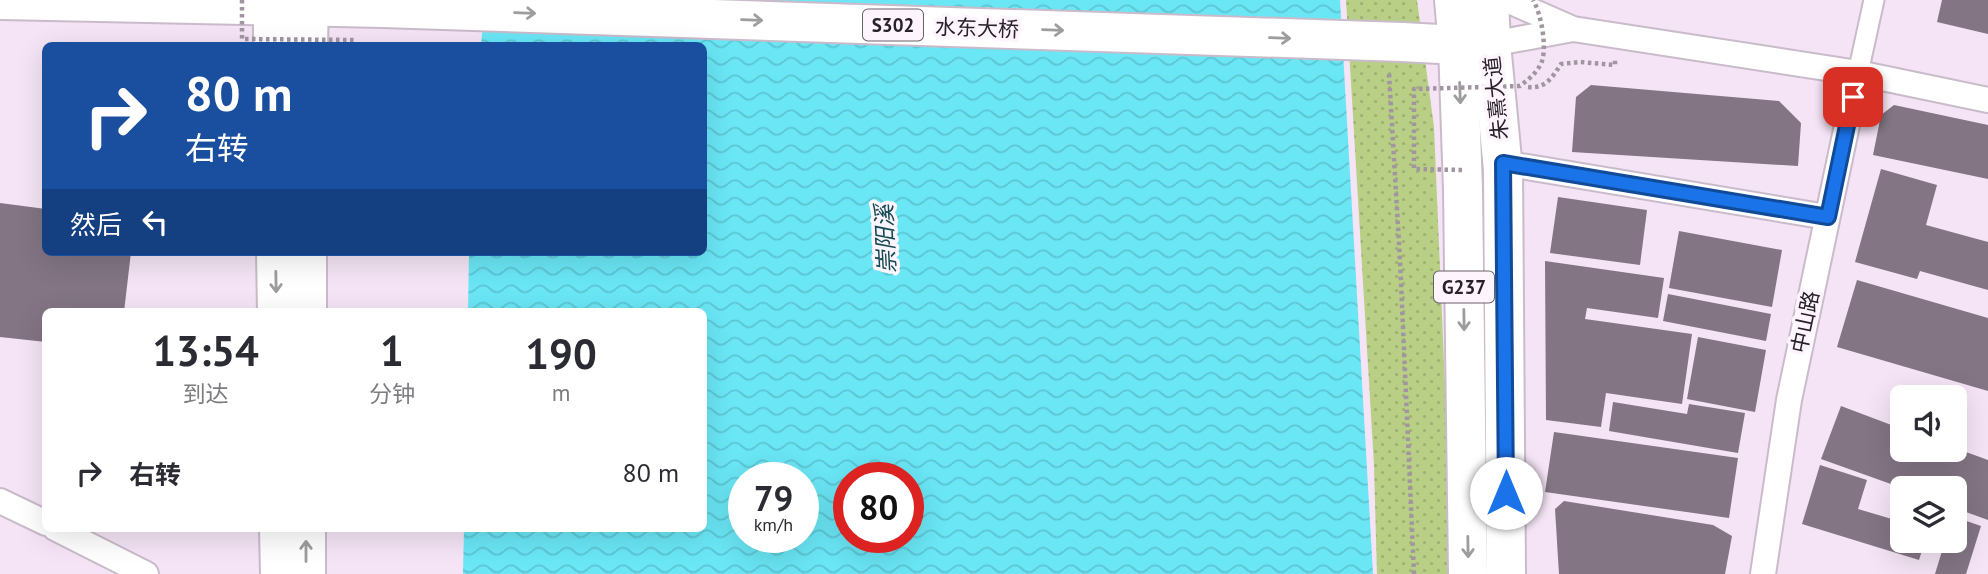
<!DOCTYPE html>
<html lang="zh">
<meta charset="utf-8">
<style>
:root{--surface:#fff;--page:#f2f2f3;--text:#2b2b33;--muted:#7c7c81}
body{margin:0;font-family:"PT Sans","Noto Sans SC",sans-serif;background:var(--page);color:var(--text);height:100vh;display:flex;flex-direction:column;font-size:26px;white-space:nowrap}
*{box-sizing:border-box;margin:0}
p{font-size:23px;color:var(--muted)}
.icon{flex:none;width:38px;height:38px;fill:none;stroke:currentColor;stroke-width:2;stroke-linecap:round;stroke-linejoin:round}
.map{position:relative;flex:1;overflow:hidden}
.sheet{position:absolute;left:42px;top:308px;width:665px;height:224px;display:flex;flex-direction:column;background:var(--surface);border-radius:10px;box-shadow:0 7px 28px #0002}
.sheet>*{flex:none}
.hud{position:absolute;left:42px;top:42px;width:665px;height:214px;border-radius:10px;box-shadow:0 7px 28px #0002;background:#1a4fa0;color:#fff;overflow:hidden}
.controls{position:absolute;left:1890px;top:385px;display:grid;gap:14px}
.controls a{display:grid;place-items:center;width:77px;height:77px;border-radius:10px;background:var(--surface);box-shadow:0 7px 28px #0002;font-size:35px}
.speed{position:absolute;left:728px;top:462px;display:flex;gap:14px;font-size:35px;font-weight:700;text-align:center}
.speed>*{display:grid;place-content:center;width:91px;height:91px;border-radius:50%;background:var(--surface);box-shadow:0 7px 28px #0002;line-height:1}
.speed small{font-size:18px;font-weight:400}
.speed .limit{border:10px solid #d22;background:#fff;color:#111}
.pin{position:absolute;display:grid;place-items:center;width:60px;height:60px;color:#fff;margin:-30px;border-radius:14px;box-shadow:0 4px 10px #0006}
.me{position:absolute;width:77px;margin:-38px;rotate:0deg;stroke-linejoin:round;filter:drop-shadow(0 0 5px #0008)}
.turn{display:flex;align-items:center;gap:24px;height:147px;padding:0 28px;font-size:32px}
.turn .icon{width:91px;height:91px;stroke-width:2.5}
.turn b{display:block;font-size:49px;line-height:60px}
.then{display:flex;align-items:center;height:66px;padding:0 28px;background:#0003;gap:14px;font-size:26px}
.eta{display:flex;justify-content:space-evenly;align-items:center;height:119px;text-align:center}
.eta b{font-size:42px;font-weight:700;line-height:49px}
ul{padding:0;list-style:none}
li{display:flex;align-items:center;gap:21px;height:91px;padding:0 28px}
li div{flex:1}
li b{display:block;font-size:26px}
li em{font-style:normal}
.map>svg:first-child{display:block}
</style>
<div class="map">
<svg width="1988" height="574" viewBox="0 0 1988 574">
<defs>
<pattern id="park-dots" width="8" height="8" patternUnits="userSpaceOnUse" patternTransform="scale(1.75)"><rect width="8" height="8" fill="#b8cf85"/><path d="M2 2h.1M6 6h.1" fill="none" stroke="#9eb173" stroke-width="1.8" stroke-linecap="round"/></pattern>
<pattern id="water-waves" width="16" height="10" patternUnits="userSpaceOnUse" patternTransform="scale(1.75)"><rect width="16" height="10" fill="#6ae6f5"/><path d="M0 5q4-4 8 0t8 0" fill="none" stroke="#5cc5d2"/></pattern>
</defs>
<rect width="100%" height="100%" fill="#f4e4f5"/>
<path fill="url(#park-dots)" d="M1346 0H1417L1434 127 1453 574H1377L1374 465Z"/>
<path fill="url(#water-waves)" fill-rule="evenodd" d="M485 0H1340L1373 574H463L464 529 704 528V312L468 311 469 252H704V46L481 45ZM744 478H803V537H744ZM849 478H908V537H849Z"/>
<g fill="#837584">
<path d="M1942 0H1988V34L1937 22Z"/>
<path d="M1591 85 1779 101 1801 123 1798 166 1572 152 1576 97Z"/>
<path d="M1894 105 1988 125V179L1873 155 1881 115Z"/>
<path d="M1881 169 1937 185 1926 225 1988 242V290L1920 271 1917 279 1855 262Z"/>
<path d="M1558 197 1647 210 1640 265 1550 253Z"/>
<path d="M0 203 46 209V252H131L124 312H46V342L0 337Z"/>
<path d="M1679 231 1782 250 1772 307 1669 288Z"/>
<path d="M1545 261 1664 278 1658 318 1587 308 1585 319 1692 334 1682 404 1606 393 1601 427 1546 420Z"/>
<path d="M1857 280 1988 318V391L1837 347Z"/>
<path d="M1668 294 1771 314 1766 341 1663 321Z"/>
<path d="M1698 337 1766 350 1755 412 1687 399Z"/>
<path d="M1613 402 1687 414 1689 404 1745 413 1738 453 1609 431Z"/>
<path d="M1841 406 1902 429V450H1955V448L1988 460V520L1955 508V488H1902L1821 459Z"/>
<path d="M1554 432 1738 458 1729 518 1545 492Z"/>
<path d="M1820 465 1867 480 1858 509 1902 522V541H1925L1919 560 1802 524Z"/>
<path d="M1564 501 1713 525 1732 536 1725 574H1559L1555 509Z"/>
<path d="M1955 517 1981 526 1966 574H1935L1945 541H1955Z"/>
</g>
<g fill="none" stroke-linecap="round" stroke-linejoin="round">
<g stroke="#cabbcb" stroke-width="23">
<path id="pedestrian" d="M1858 73 1874 0"/>
</g>
<g stroke="#cabbcb" stroke-width="28">
<g id="minor">
<path d="M1507 0 1573 29 1858 73 1988 100"/>
<path d="M1491 44 1573 29"/>
<path d="M1503 163 1827 217"/>
<path d="M0 501 46 523"/>
<path d="M55 528 146 574"/>
<path d="M1763 574 1789 400 1858 73"/>
</g>
</g>
<g stroke="#cabbcb" stroke-width="42">
<g id="primary">
<path d="M1 0 383 8"/>
<path d="M273 0V46"/>
<path d="M1402 42 1458 45 1491 44"/>
<path d="M308 46 309 0"/>
<path d="M276 252 277 312"/>
<path d="M307 312V252"/>
<path d="M279 528 280 574"/>
<path d="M306 574V528"/>
</g>
</g>
<g stroke="#cabbcb" stroke-width="42">
<g id="trunk">
<path d="M1454 0 1458 45 1463 190 1468 574"/>
<path d="M1489 0 1491 44 1503 170 1506 574"/>
</g>
</g>
<g stroke="#a195a1" stroke-width="4.5" stroke-dasharray="3.5 3.5" stroke-linecap="butt">
<path d="M1389 74 1400 260 1414 574"/>
<path d="M1528 87C1545 89 1552 78 1561 64L1580 62 1615 65V60"/>
</g>
<use href="#pedestrian" stroke="#fff" stroke-width="19"/>
<use href="#minor" stroke="#fff" stroke-width="24"/>
<use href="#primary" stroke="#fff" stroke-width="38"/>
<use href="#trunk" stroke="#fff" stroke-width="38"/>
<g stroke="#cabbcb" stroke-width="42" stroke-linecap="butt">
<path id="primary-bridge" d="M383 8 1402 42"/>
</g>
<g stroke="#a195a1" stroke-width="4.5" stroke-dasharray="3.5 3.5" stroke-linecap="butt">
<path d="M242 0V39L355 40V46"/>
<path d="M1462 170 1414 169V89L1520 86C1529 79 1538 72 1542 61 1547 46 1541 13 1533 0"/>
</g>
<use href="#primary-bridge" stroke="#fff" stroke-width="38"/>
</g>
<defs><path id="oneway-shaft" d="M-6 0H5M1.5-3L5.5 0L1.5 3" fill="none" stroke-width="1.6" stroke-linecap="round" stroke-linejoin="round" transform="scale(1.75)"/></defs>
<g stroke="#9e9c9e">
<use href="#oneway-shaft" transform="translate(525 13) rotate(2)"/>
<use href="#oneway-shaft" transform="translate(752 20) rotate(2)"/>
<use href="#oneway-shaft" transform="translate(1053 30) rotate(2)"/>
<use href="#oneway-shaft" transform="translate(1280 38) rotate(2)"/>
<use href="#oneway-shaft" transform="translate(1460 93) rotate(88)"/>
<use href="#oneway-shaft" transform="translate(276 282) rotate(89)"/>
<use href="#oneway-shaft" transform="translate(1464 320) rotate(89)"/>
<use href="#oneway-shaft" transform="translate(1468 547) rotate(89)"/>
<use href="#oneway-shaft" transform="translate(306 551) rotate(-90)"/>
</g>
<g fill="none" stroke-linecap="round" stroke-linejoin="round">
<g stroke="#114b97" stroke-width="18">
<path id="route" d="M1506 493 1503 163 1828 217 1853 97"/>
</g>
<use href="#route" stroke="#1a73e8" stroke-width="12"/>
</g>
<g text-anchor="middle" dominant-baseline="central" stroke-width="7" stroke-linejoin="round" paint-order="stroke">
<g fill="#fdf4fe" stroke="#686168" stroke-width="2">
<rect x="863" y="9.5" width="60" height="31" rx="5"/>
<rect x="1434" y="271.5" width="60" height="31" rx="5"/>
</g>
<g font-size="19" font-weight="bold" fill="#282228">
<text x="893" y="25">S302</text>
<text x="1464" y="287">G237</text>
</g>
<g font-size="21" fill="#282228" stroke="#fdf4fe">
<text transform="translate(977 28) rotate(2)">水东大桥</text>
<text transform="translate(1496 98) rotate(-96)">朱熹大道</text>
<text transform="translate(1805 322) rotate(-78)">中山路</text>
</g>
<g font-size="23" font-style="italic" fill="#124a50" stroke="#fdf4fe">
<text transform="translate(885 239) rotate(-93)">崇阳溪</text>
</g>
</g>
</svg>
<div class="controls">
<a><svg class="icon" aria-label="sound" viewBox="0 0 24 24"><path d="M4 9h4l5-4v14l-5-4H4zM17 9q2 3 0 6"/></svg></a>
<a><svg class="icon" aria-label="layers" viewBox="0 0 24 24"><path d="M12 4l9 5-9 5-9-5zM3 14l9 5 9-5"/></svg></a>
</div>
<div class="speed"><div>79<small>km/h</small></div><div class="limit">80</div></div>
<div class="pin" style="left:1853px;top:97px;background:#d93025"><svg class="icon" aria-label="arrive" viewBox="0 0 24 24"><path d="M6 21V4h12l-3 4 3 4H6"/></svg></div>
<svg class="me" style="left:1506px;top:493px" viewBox="-20 -20 40 40"><circle r="19" fill="#fff"/><path d="M0-13L10 11 0 6-10 11z" fill="#1a73e8"/></svg>
<div class="hud">
<div class="turn"><svg class="icon" aria-label="right" viewBox="0 0 24 24"><path d="M7 20v-9h11M14 6l5 5-5 5"/></svg><div><b>80 m</b>右转</div></div>
<div class="then">然后<svg class="icon" aria-label="left" viewBox="0 0 24 24"><path d="M17 20v-9H6M10 6l-5 5 5 5"/></svg></div>
</div>
<section class="sheet">
<div class="eta">
<div><b>13:54</b><p>到达</p></div>
<div><b>1</b><p>分钟</p></div>
<div><b>190</b><p>m</p></div>
</div>
<ul>
<li><svg class="icon" aria-label="right" viewBox="0 0 24 24"><path d="M7 20v-9h11M14 6l5 5-5 5"/></svg><div><b>右转</b></div><em>80 m</em></li>
</ul>
</section>
</div>
